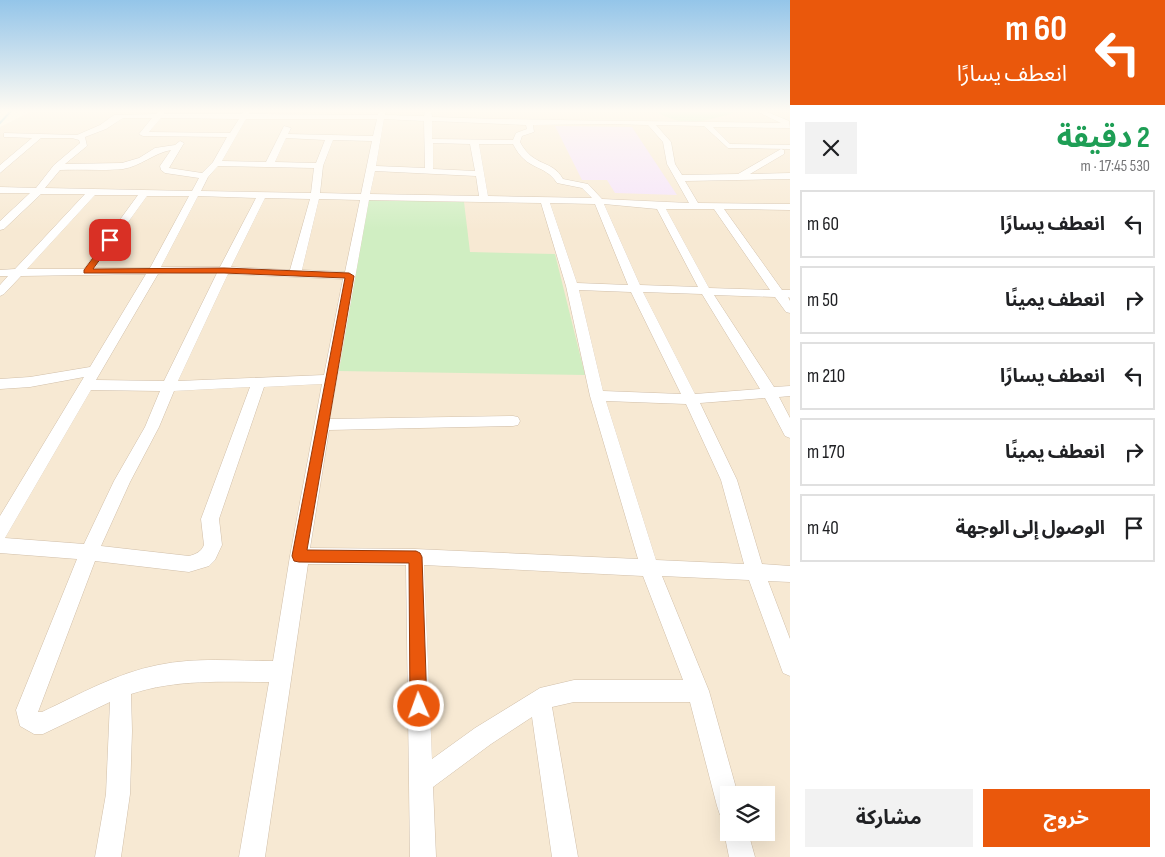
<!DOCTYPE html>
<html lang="ar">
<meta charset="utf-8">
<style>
:root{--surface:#fff;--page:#f2f2f2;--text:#202124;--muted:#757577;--line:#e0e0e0;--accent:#ea580c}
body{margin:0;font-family:"Sofia Sans Condensed","Noto Sans Arabic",sans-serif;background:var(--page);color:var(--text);direction:rtl;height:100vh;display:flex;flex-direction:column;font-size:19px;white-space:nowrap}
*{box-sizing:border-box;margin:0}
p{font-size:16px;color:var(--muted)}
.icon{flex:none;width:28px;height:28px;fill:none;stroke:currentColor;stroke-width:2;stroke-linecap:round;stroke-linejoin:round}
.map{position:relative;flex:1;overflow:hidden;direction:ltr}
.drawer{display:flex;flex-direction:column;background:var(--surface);width:375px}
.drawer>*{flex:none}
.guide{background:#ea580c;color:#fff;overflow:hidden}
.buttons{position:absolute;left:720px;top:786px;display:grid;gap:10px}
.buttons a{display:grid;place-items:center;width:55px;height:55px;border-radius:0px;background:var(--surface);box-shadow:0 5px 20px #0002;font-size:25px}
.pin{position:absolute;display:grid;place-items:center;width:42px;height:42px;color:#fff;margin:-21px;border-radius:10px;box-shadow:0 2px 8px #0006}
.me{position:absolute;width:55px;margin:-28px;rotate:358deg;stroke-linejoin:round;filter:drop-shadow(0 0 4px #0008)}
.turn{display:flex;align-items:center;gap:18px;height:105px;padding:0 15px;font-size:22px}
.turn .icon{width:65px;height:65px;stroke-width:2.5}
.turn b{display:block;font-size:35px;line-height:42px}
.round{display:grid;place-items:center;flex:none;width:52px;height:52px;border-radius:0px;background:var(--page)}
.overview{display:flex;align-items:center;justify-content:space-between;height:85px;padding:0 15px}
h1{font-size:30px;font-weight:700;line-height:38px;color:#1e9e55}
.button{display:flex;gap:10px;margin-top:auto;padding:10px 15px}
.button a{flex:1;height:58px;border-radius:0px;background:var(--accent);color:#fff;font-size:20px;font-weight:700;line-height:58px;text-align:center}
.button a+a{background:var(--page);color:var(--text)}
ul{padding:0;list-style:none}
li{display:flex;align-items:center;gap:15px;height:68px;margin:0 10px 8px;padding:0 5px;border:2px solid var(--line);border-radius:0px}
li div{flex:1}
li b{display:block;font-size:19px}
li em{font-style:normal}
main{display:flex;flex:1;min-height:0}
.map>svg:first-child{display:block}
</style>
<main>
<section class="drawer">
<div class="guide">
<div class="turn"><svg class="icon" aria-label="left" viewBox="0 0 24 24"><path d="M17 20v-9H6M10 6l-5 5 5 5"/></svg><div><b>60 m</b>انعطف يسارًا</div></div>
</div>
<div class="overview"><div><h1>2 دقيقة</h1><p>530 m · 17:45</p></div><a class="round"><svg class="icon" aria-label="close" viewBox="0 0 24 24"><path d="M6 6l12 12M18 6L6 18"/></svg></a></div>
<ul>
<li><svg class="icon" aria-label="left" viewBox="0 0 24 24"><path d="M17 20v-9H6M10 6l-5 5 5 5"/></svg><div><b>انعطف يسارًا</b></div><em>60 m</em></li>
<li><svg class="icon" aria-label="right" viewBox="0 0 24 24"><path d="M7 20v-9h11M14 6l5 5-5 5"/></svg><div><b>انعطف يمينًا</b></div><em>50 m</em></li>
<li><svg class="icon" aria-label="left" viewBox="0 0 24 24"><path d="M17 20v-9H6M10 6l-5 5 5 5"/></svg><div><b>انعطف يسارًا</b></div><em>210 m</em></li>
<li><svg class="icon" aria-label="right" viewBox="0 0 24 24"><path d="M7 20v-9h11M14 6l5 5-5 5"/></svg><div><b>انعطف يمينًا</b></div><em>170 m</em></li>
<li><svg class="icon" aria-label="arrive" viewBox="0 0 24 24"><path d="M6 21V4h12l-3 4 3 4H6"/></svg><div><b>الوصول إلى الوجهة</b></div><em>40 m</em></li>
</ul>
<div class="button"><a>خروج</a><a>مشاركة</a></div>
</section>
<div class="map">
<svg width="790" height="857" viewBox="0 0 790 857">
<rect width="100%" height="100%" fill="#fef7e5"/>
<path fill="#f7e9d3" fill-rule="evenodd" d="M32 111H790V857H0V127ZM729 795H766V832H729Z"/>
<path fill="#f4e2fb" d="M555 126 632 127 677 195 615 193 607 180H582Z"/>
<g fill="#d0eec2">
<path d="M655 111H733L731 114C700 122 684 128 655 111Z"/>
<path d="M368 200 464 202 470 252 555 254 585 375 339 371Z"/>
</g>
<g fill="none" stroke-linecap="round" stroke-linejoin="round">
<path stroke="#9dcedd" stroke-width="2" d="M0 123 11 111"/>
<g stroke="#d1bfa9" stroke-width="1">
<g id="minor">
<path d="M159 111H165L164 114H241L244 111H250L249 114 378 115 379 111H385V115L424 116 425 111H431L432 117C548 121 664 121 781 123L756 111H765L789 121 790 128 713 127 730 144 790 145V149L728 148 704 126 656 125 671 142 675 164 682 175 738 174 781 149 784 150V154L750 174 790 173V179L685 181 698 203 790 204V210L724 209 782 290H790V298L788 297 790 301V313L786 312 775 297 714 295 774 387 790 386V396L779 397 790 418V438L785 436 765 398 700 403 737 480 762 564 790 566V582L768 581 790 639V676L783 673 749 580 662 576 709 691 738 795H729V818L720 815 717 806 690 702H574L552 707 578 857H552L532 717 491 744 433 787 436 857H410L406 565 308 564 265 857H239L269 682C222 682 176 679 131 694L132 731 130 794 121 857H95L106 794 110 702 43 734H34L20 726 16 710 77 559 0 553V516L84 377 30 387 0 389V379L30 377 90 367 146 274 21 276 4 294 0 296V285L8 276H0V270L15 269 85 194H41L4 229 0 230V221L30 193H0V187L36 188 54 165 80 143 79 140 72 138H41L0 173V165L32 138 7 137H4V133L77 135 100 125 114 115 156 114ZM123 118H152L139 134 143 136 227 137 213 162 202 173 169 168 184 143 180 141 175 145 155 148 139 158 122 163 65 164 87 146 85 137 106 129ZM161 118 239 119 230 133 149 132ZM246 119H377L373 136 288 134 291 128 284 126 266 162 222 161ZM384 119 424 121 425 168 376 166ZM432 121 526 125 527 129 516 133 513 140 432 139ZM611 124 648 125 663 142 667 164 689 203 602 199 588 184 563 179C552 159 534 168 520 142L522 136 534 132 533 125ZM286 138 325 140 316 163 275 162ZM333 140 372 141 361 194 320 193 323 166ZM433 143 470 144 475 171 433 169ZM479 144H513C527 172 544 163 557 183L582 188 592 198 488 196ZM171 150 160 166 161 170 165 173 199 178 192 191 45 188 60 170C80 169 103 171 123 169 141 166 154 153 171 150ZM218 166 314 168 311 193 201 191 208 177ZM375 171 476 176 479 196 370 194ZM95 195H138L84 269H27ZM147 196H189L150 268H95ZM198 196 256 198 220 267H161ZM265 198 310 199 290 270 231 267ZM319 199 360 200 345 272 302 270ZM369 200 541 203 566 286 590 396 638 559 415 549 310 548 329 430 513 426 518 425 520 421 518 417 513 416 330 419ZM550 203 595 204 628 285 577 283ZM604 204 657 209 698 287 640 285ZM666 209H714L770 290 709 288ZM217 273 164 381 96 380 158 274ZM228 274 343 279 324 375 178 381ZM579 290 631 292 681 394 603 391ZM643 292 702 294 760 389 695 394ZM322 384 290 556 273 661C235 661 196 657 158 665 117 673 80 694 42 712H38L95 561 189 572 209 566 215 560 222 545 219 519 264 387ZM250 387 201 519 204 545C201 552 196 554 189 556L101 546 130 482 159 427 174 391ZM91 390 160 391 145 427 114 481 84 544 5 538ZM606 401 686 404 721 480 744 564 656 560ZM424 565 643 576 683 680H574L540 688 475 728 432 759Z"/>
<path d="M727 823H729V832H748L755 857H729L724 832Z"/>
</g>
</g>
<use href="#minor" fill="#fff" fill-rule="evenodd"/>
</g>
<linearGradient id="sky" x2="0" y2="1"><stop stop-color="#94c5e9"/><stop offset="0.48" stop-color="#fffbf3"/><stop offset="1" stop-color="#fffbf3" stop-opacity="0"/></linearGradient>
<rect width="790" height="231" fill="url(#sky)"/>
<path fill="#ea580c" stroke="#983908" d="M110 238 114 240 93 269 224 268 349 273 354 276 307 550 416 551 420 553 422 557 427 706 424 712 419 714 413 712 410 706 409 563 299 562 294 561 292 556 345 278 224 273H84V270L107 239Z"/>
</svg>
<div class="buttons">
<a><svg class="icon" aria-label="layers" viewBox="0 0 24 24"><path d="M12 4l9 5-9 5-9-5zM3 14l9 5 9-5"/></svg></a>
</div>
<div class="pin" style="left:110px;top:240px;background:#d93025"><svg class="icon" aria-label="arrive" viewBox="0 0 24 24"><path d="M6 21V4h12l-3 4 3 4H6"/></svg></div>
<svg class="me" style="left:419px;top:706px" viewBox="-20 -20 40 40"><circle r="17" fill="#ea580c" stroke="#fff" stroke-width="3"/><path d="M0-11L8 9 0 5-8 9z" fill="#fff"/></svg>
</div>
</main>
